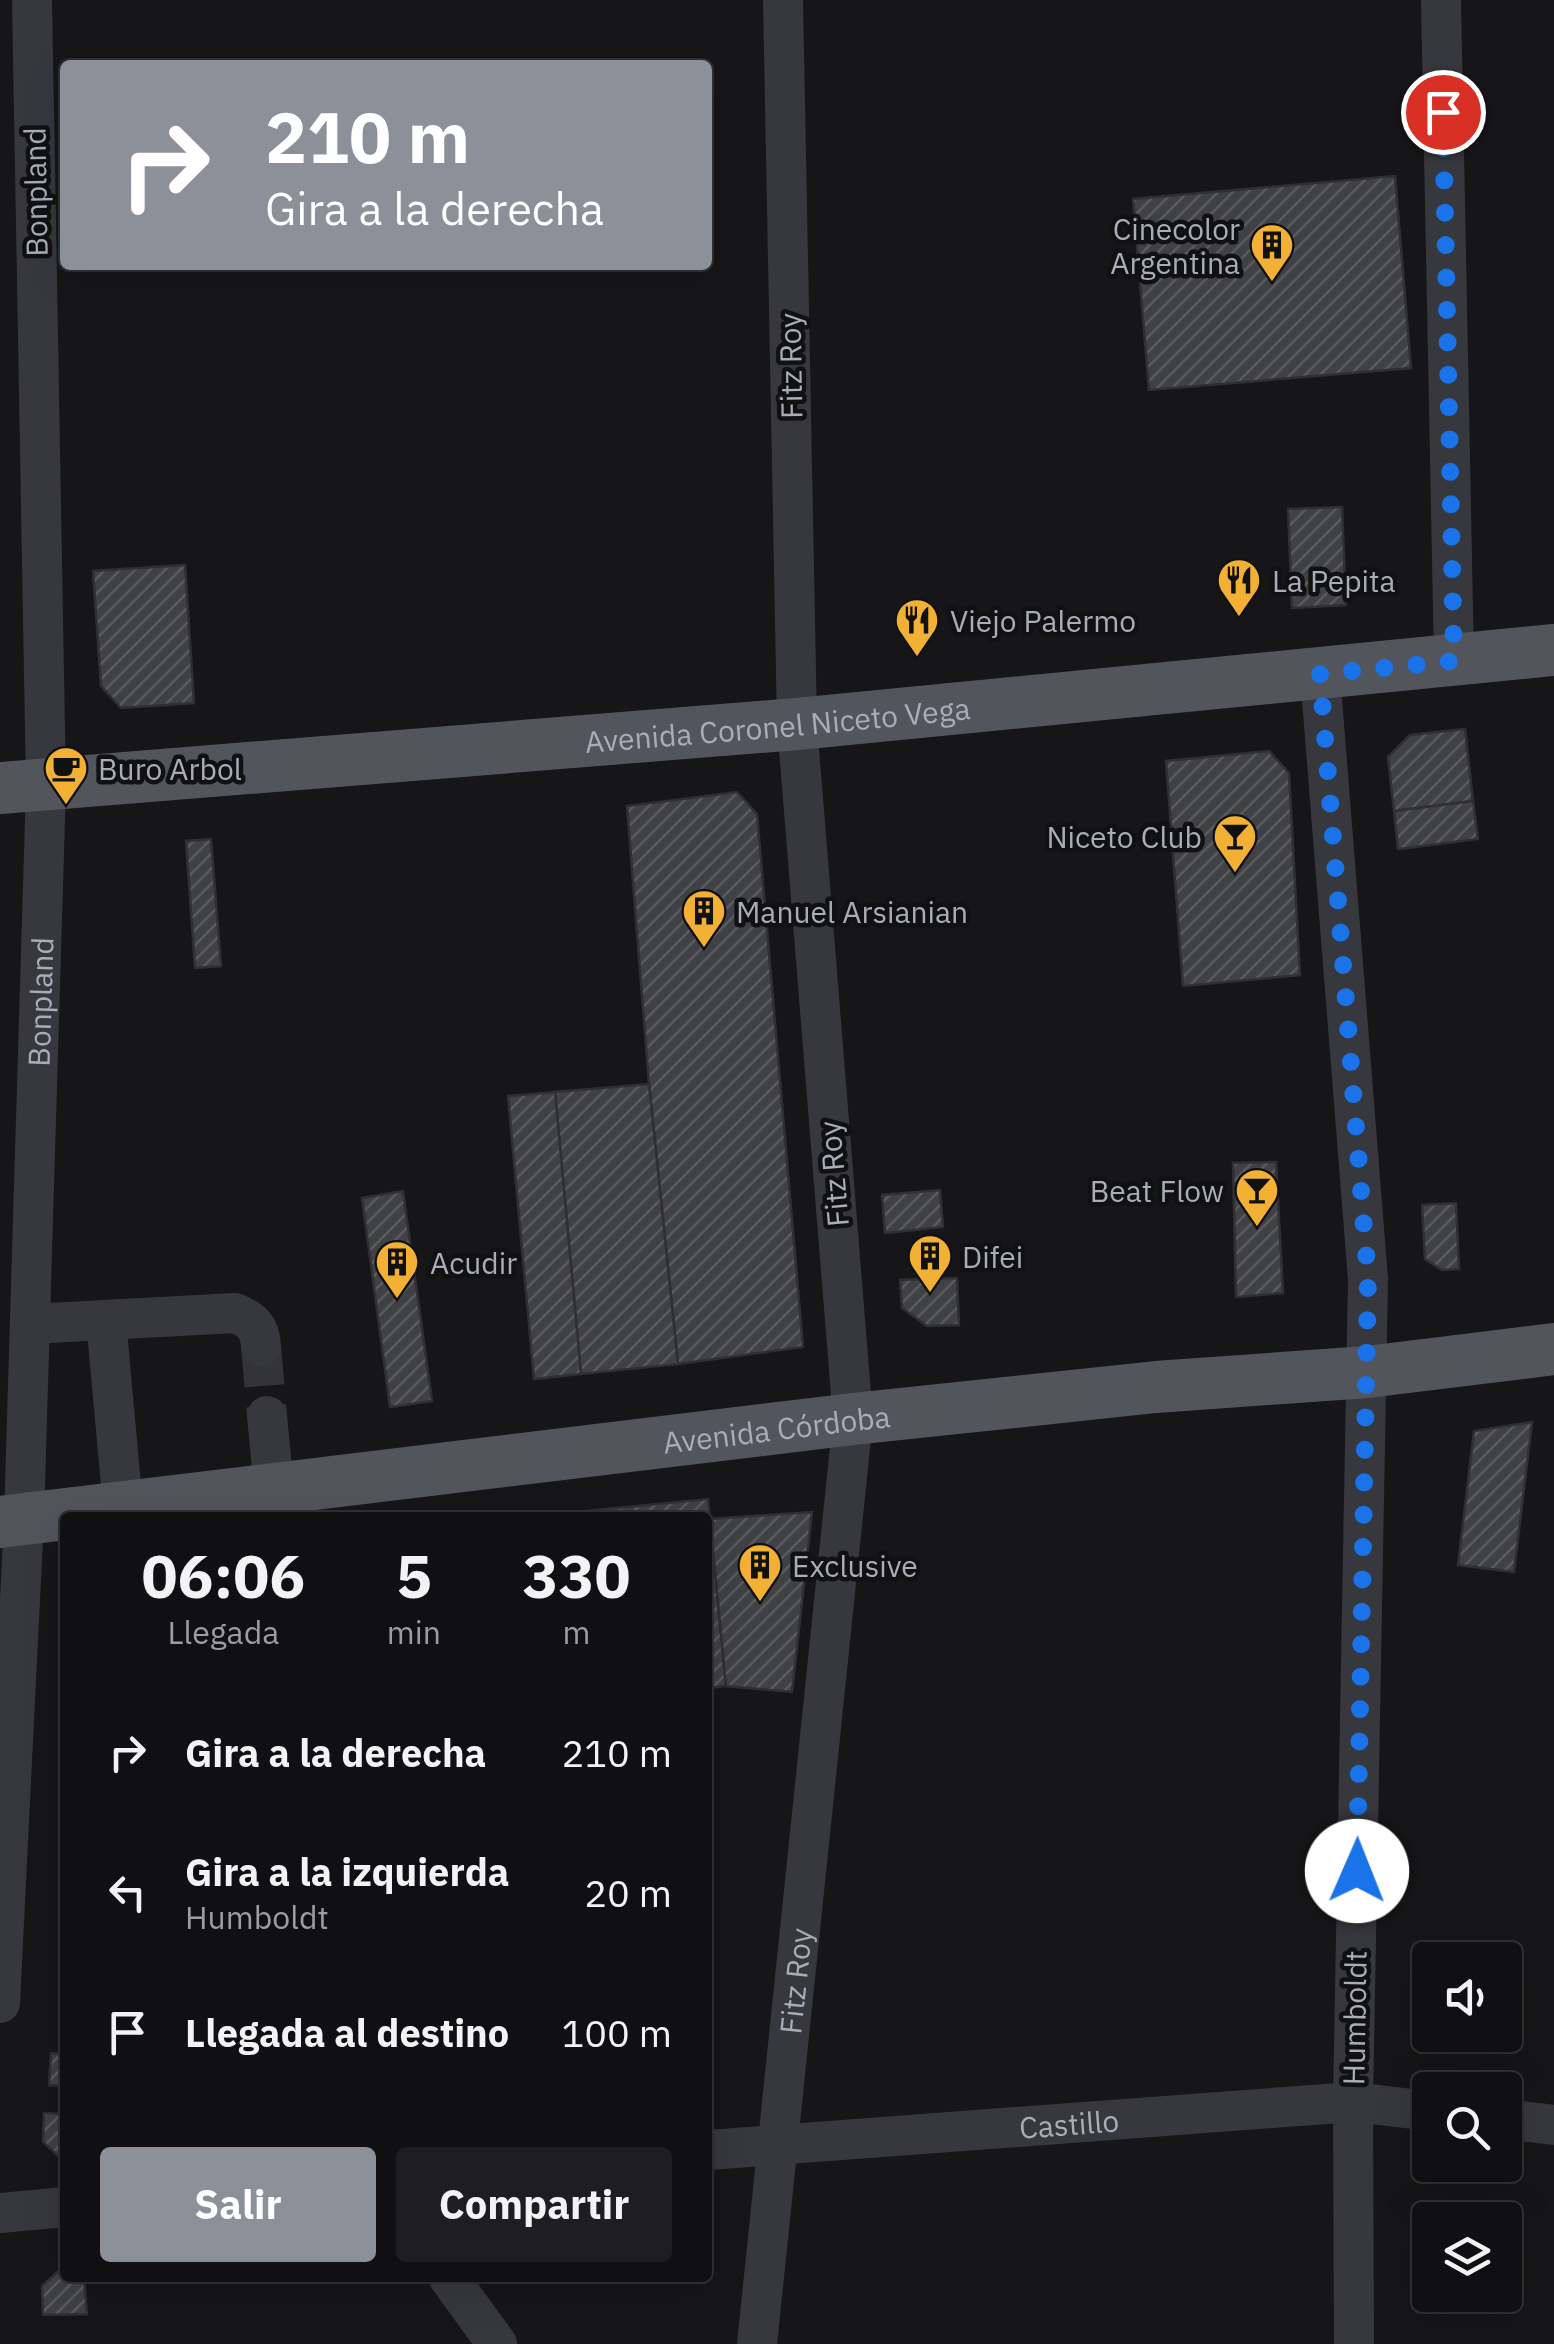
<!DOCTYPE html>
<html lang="es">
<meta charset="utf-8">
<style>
:root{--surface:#101012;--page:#1e1e20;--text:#f1f3f6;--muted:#9c9d9f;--line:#303032;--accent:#8c9099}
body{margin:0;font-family:"IBM Plex Sans",sans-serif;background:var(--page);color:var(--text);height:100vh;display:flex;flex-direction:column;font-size:38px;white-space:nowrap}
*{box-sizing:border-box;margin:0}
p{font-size:32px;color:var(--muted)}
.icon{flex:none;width:55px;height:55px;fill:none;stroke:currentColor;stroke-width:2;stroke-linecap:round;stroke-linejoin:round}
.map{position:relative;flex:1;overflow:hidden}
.details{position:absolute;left:60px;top:1512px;width:652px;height:770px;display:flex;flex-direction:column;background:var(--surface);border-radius:10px;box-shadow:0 10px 40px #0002,0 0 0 2px var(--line)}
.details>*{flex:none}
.top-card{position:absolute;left:60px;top:60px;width:652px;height:210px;border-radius:10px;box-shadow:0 10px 40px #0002,0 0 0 2px var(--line);background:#8c9099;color:#fff;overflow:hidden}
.controls{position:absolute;left:1412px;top:1942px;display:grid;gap:20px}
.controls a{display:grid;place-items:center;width:110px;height:110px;border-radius:10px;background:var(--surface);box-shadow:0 10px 40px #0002,0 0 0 2px var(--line);font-size:50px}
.pin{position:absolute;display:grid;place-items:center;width:85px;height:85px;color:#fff;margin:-42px;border:5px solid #fff;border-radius:50%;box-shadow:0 2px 10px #0007}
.me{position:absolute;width:110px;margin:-55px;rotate:1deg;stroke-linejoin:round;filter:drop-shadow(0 0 8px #0008)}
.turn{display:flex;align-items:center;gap:35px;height:210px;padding:0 40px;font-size:45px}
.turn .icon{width:130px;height:130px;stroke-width:2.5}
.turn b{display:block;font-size:70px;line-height:85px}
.eta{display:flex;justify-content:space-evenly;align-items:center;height:170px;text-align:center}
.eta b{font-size:60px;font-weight:700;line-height:70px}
.button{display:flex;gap:20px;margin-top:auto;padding:20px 40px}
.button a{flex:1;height:115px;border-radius:10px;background:var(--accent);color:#fff;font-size:40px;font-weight:700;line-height:115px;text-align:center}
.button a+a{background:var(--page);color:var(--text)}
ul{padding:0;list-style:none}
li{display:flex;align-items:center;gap:30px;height:140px;padding:0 40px}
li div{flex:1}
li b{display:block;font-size:38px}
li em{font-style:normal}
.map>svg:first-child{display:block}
</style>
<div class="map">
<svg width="1554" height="2344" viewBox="0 0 1554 2344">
<defs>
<pattern id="building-hatch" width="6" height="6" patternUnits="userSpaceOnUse" patternTransform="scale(2.5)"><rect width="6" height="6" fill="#404145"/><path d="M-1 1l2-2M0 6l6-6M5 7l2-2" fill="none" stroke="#595a5e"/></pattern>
</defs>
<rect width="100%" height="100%" fill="#161618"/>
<g fill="url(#building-hatch)" stroke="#303034" stroke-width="2.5">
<path d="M1395 176 1411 368 1149 390 1133 199Z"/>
<path d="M1342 507 1346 605 1292 608 1288 509Z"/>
<path d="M185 565 194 703 121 708 101 686 93 571Z"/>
<path d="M1465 729 1473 801 1394 811 1388 757 1410 735Z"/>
<path d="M1269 751 1289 773 1300 975 1183 986 1166 761Z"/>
<path d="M737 792 757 814 803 1347 678 1364 649 1084 627 806Z"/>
<path d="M1473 801 1478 839 1398 849 1394 811Z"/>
<path d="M211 839 221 966 195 968 186 841Z"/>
<path d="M649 1084 678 1364 581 1374 555 1092Z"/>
<path d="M555 1092 581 1374 534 1379 508 1096Z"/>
<path d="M1276 1162 1283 1293 1236 1297 1233 1163Z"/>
<path d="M940 1190 943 1227 885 1233 882 1195Z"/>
<path d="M403 1191 432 1401 390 1407 362 1198Z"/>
<path d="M1456 1203 1459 1269 1442 1270 1425 1259 1422 1205Z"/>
<path d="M957 1278 959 1325 927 1326 902 1308 900 1280Z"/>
<path d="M1532 1422 1514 1572 1458 1565 1474 1431Z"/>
<path d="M708 1499 726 1686 708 1688V1518L534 1516Z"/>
<path d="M812 1512 792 1692 726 1686 710 1519Z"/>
<path d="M51 2053 65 2054V2086L49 2085Z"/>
<path d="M44 2113 65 2114V2162L43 2142Z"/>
<path d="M65 2265V2278H84L87 2314 43 2315 42 2286Z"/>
</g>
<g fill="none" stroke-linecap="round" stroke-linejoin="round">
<path stroke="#333438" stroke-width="40" stroke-dasharray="40 20" stroke-linecap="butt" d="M261 1346 267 1416"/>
<g stroke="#37383d" stroke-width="40">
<path d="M1441 0 1454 661"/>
<path d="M1320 674 1368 1279 1353 2102 1354 2344"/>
<path d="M106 1320 123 1507"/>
<path d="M30 1324 235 1313C252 1320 260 1327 261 1346"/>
<path d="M267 1416 274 1489"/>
<path id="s1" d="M0 2003 24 1519 46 786 32 0"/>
<path d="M1505 2119 1554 2125"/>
<path id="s2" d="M708 2150 1353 2102 1430 2111"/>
<path d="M0 2213 65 2207"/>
<path d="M449 2278 497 2344"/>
<path id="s3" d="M757 2344 853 1419 797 724 783 0"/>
</g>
<g stroke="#53555c" stroke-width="52">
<path id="s4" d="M0 788 797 724 1554 650"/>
<path id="s5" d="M0 1522 853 1419 1156 1387 1367 1372 1554 1349"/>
</g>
</g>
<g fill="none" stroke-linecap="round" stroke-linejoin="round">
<path stroke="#1a73e8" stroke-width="18" stroke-dasharray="0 32.4" d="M1357 1871 1368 1278 1320 674 1454 661 1443 112"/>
</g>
<defs>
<g id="building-pin" transform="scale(2.25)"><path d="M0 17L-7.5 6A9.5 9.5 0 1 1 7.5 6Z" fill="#f2b134" stroke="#111113"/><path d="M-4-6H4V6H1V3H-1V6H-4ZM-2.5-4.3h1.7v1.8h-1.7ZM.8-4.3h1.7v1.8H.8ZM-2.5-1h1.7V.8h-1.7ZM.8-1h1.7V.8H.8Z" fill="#111"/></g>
<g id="restaurant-pin" transform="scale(2.25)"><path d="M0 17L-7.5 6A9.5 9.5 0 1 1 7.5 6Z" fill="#f2b134" stroke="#111113"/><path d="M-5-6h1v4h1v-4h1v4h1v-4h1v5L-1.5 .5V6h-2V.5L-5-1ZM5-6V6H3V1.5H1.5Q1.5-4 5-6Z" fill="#111"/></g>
<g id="cafe-pin" transform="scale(2.25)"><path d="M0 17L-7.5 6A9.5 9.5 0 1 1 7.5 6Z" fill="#f2b134" stroke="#111113"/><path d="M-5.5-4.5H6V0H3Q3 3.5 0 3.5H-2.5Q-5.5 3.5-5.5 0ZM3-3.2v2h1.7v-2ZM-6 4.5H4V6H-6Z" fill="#111"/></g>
<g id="bar-pin" transform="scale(2.25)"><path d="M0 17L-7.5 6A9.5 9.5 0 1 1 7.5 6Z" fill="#f2b134" stroke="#111113"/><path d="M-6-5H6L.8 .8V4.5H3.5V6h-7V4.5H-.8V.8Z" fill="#111"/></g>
</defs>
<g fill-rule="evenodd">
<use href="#building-pin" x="1272" y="245"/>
<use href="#restaurant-pin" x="1239" y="580"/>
<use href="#restaurant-pin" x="917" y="620"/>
<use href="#cafe-pin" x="66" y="768"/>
<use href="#bar-pin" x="1235" y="836"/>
<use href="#building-pin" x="704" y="911"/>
<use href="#bar-pin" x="1257" y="1190"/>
<use href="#building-pin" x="930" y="1256"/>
<use href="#building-pin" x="397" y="1262"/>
<use href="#building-pin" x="760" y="1565"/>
</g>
<g text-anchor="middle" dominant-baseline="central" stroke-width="9" stroke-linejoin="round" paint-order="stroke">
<g font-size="30" fill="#a8adb8" stroke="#111113">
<text transform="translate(35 192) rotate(-91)">Bonpland</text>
<text transform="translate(790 366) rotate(-91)">Fitz Roy</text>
<text stroke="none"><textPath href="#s4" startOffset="780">Avenida Coronel Niceto Vega</textPath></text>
<text stroke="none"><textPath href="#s1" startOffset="1002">Bonpland</textPath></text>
<text transform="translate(833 1174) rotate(-95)">Fitz Roy</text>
<text stroke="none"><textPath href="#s5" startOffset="782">Avenida Córdoba</textPath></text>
<text stroke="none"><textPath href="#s3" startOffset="365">Fitz Roy</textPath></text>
<text transform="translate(1354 2018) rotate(-89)">Humboldt</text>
<text stroke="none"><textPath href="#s2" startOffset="362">Castillo</textPath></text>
</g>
<g font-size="30" fill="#a8adb8" stroke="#111113" text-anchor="start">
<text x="1240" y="228" text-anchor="end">Cinecolor<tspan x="1240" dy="34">Argentina</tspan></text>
<text x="1272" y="580">La Pepita</text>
<text x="950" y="620">Viejo Palermo</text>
<text x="98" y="768">Buro Arbol</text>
<text x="1202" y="836" text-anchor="end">Niceto Club</text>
<text x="736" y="911">Manuel Arsianian</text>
<text x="1224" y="1190" text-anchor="end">Beat Flow</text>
<text x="962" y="1256">Difei</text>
<text x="430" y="1262">Acudir</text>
<text x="792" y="1565">Exclusive</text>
</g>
</g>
</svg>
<div class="controls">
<a><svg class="icon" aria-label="sound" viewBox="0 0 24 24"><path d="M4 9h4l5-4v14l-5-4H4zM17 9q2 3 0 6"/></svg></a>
<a><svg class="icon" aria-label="search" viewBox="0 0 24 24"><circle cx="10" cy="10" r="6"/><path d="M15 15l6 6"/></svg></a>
<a><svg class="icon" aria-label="layers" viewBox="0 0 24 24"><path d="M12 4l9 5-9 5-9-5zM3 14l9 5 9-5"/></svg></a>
</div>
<div class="pin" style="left:1443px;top:112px;background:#d93025"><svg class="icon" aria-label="arrive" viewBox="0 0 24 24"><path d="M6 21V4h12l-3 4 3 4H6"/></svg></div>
<svg class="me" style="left:1357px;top:1871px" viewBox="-20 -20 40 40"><circle r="19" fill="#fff"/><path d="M0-13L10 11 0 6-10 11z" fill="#1a73e8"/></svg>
<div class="top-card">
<div class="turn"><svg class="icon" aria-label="right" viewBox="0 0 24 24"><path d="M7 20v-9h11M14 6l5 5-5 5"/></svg><div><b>210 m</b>Gira a la derecha</div></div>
</div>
<section class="details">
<div class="eta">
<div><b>06:06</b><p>Llegada</p></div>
<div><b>5</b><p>min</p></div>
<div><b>330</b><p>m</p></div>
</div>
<ul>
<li><svg class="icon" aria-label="right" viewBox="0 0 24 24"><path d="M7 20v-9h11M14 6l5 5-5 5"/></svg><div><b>Gira a la derecha</b></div><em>210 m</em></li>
<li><svg class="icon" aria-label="left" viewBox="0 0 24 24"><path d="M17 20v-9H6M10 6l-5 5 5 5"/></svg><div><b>Gira a la izquierda</b><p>Humboldt</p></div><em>20 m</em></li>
<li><svg class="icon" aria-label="arrive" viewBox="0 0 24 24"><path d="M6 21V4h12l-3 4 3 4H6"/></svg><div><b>Llegada al destino</b></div><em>100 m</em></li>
</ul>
<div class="button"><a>Salir</a><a>Compartir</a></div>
</section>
</div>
